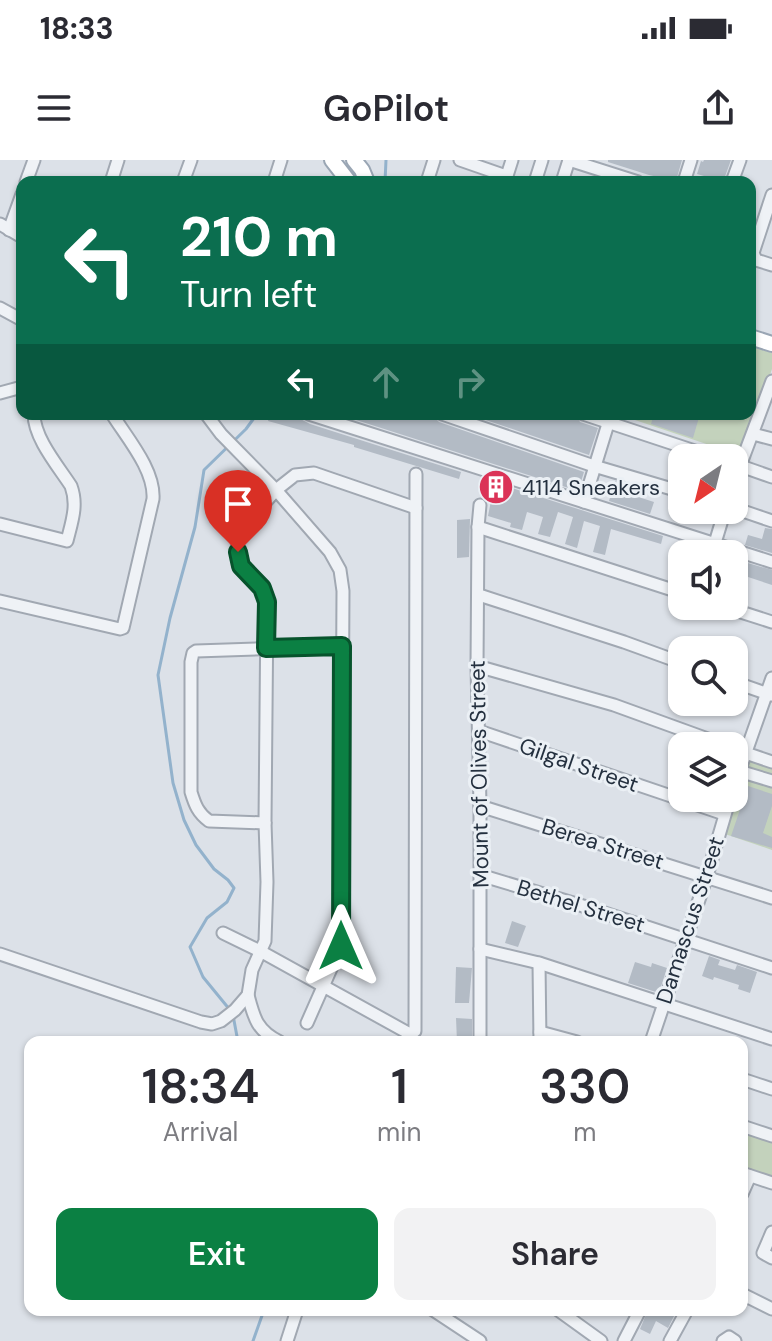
<!DOCTYPE html>
<style>
:root{--surface:#fff;--page:#f2f2f3;--text:#2b2b33;--muted:#7c7c81;--accent:#0b8043}
body{margin:0;font-family:"DM Sans",sans-serif;background:var(--page);color:var(--text);height:100vh;display:flex;flex-direction:column;font-size:30px;white-space:nowrap}
*{box-sizing:border-box;margin:0}
p{font-size:26px;color:var(--muted)}
.icon{flex:none;width:44px;height:44px;fill:none;stroke:currentColor;stroke-width:2;stroke-linecap:round;stroke-linejoin:round}
.map{position:relative;flex:1;overflow:hidden}
.side{position:absolute;left:24px;top:876px;width:724px;height:280px;display:flex;flex-direction:column;background:var(--surface);border-radius:16px;box-shadow:0 2px 6px #0004}
.side>*{flex:none}
.top-card{position:absolute;left:16px;top:16px;width:740px;height:244px;border-radius:16px;box-shadow:0 2px 6px #0004;background:#0b6e4f;color:#fff;overflow:hidden}
.needle{width:52px;rotate:215deg}
.fabs{position:absolute;left:668px;top:284px;display:grid;gap:16px}
.fabs a{display:grid;place-items:center;width:80px;height:80px;border-radius:16px;background:var(--surface);box-shadow:0 2px 6px #0004;font-size:40px}
.pin{position:absolute;display:grid;place-items:center;width:68px;height:68px;color:#fff;margin:-82px -34px;border-radius:50% 50% 50% 0;rotate:-45deg;box-shadow:0 0 8px #0007}
.pin .icon{rotate:45deg}
.me{position:absolute;width:88px;margin:-44px;rotate:0deg;stroke-linejoin:round;filter:drop-shadow(0 0 6px #0008)}
.turn{display:flex;align-items:center;gap:28px;height:168px;padding:0 32px;font-size:36px}
.turn .icon{width:104px;height:104px;stroke-width:2.5}
.turn b{display:block;font-size:56px;line-height:68px}
.lanes{display:flex;align-items:center;height:76px;padding:0 32px;background:#0003;justify-content:center;gap:40px;direction:ltr}
.lanes .off{opacity:.35}
.eta{display:flex;justify-content:space-evenly;align-items:center;height:136px;text-align:center}
.eta b{font-size:48px;font-weight:600;line-height:56px}
.button{display:flex;gap:16px;margin-top:auto;padding:16px 32px}
.button a{flex:1;height:92px;border-radius:16px;background:var(--accent);color:#fff;font-size:32px;font-weight:600;line-height:92px;text-align:center}
.button a+a{background:var(--page);color:var(--text)}
.status{display:flex;justify-content:space-between;align-items:center;height:56px;padding:0 40px;background:var(--surface);direction:ltr}
.status svg{height:22px;fill:currentColor}
header{display:flex;justify-content:space-between;align-items:center;height:104px;padding:0 32px;background:var(--surface);font-size:36px;font-weight:600}
.map>svg:first-child{display:block}
</style>
<div class="status"><b>18:33</b><svg viewBox="0 0 49 12"><path d="M0 12V9h3v3zM5 12V6h3v6zM10 12V3h3v9zM15 12V0h3v12zM26 1h20v11H26zM47 4h2v5h-2z"/></svg></div>
<header><svg class="icon" aria-label="menu" viewBox="0 0 24 24"><path d="M4 6h16M4 12h16M4 18h16"/></svg>GoPilot<svg class="icon" aria-label="share" viewBox="0 0 24 24"><path d="M12 15V3M7 8l5-5 5 5M5 13v7h14v-7"/></svg></header>
<div class="map">
<svg width="772" height="1181" viewBox="0 0 772 1181">
<rect width="100%" height="100%" fill="#dce1e8"/>
<g fill="#c3d2bc">
<path d="M750 186 772 193V209L742 296 632 259 634 254H750Z"/>
<path d="M748 598 772 606V690L722 673Z"/>
<path d="M742 970 772 979V1021L742 1012Z"/>
</g>
<g fill="none" stroke-linecap="round" stroke-linejoin="round">
<g stroke="#93b2cc" stroke-width="3">
<path d="M385 22 386 0"/>
<path d="M230 850 203 817 190 787 207 758 227 742 234 728 228 720 214 709 196 685 184 660 173 623 158 515 170 458 195 367 204 310 246 269 257 254"/>
<path d="M233 855 238 882"/>
<path d="M253 1181 264 1150"/>
</g>
</g>
<g fill="#b3bbc5">
<path d="M608 0H682L676 21 649 15 608 2Z"/>
<path d="M704 0H731L723 22H702L704 16 697 14 701 1 703 2Z"/>
<path d="M270 254H291L310 264 461 312 459 319 354 287V285L268 261Z"/>
<path d="M355 254H370L384 258 385 254H422L435 258 439 262 584 312 578 331 353 259Z"/>
<path d="M478 254H575L580 262 598 268 589 295 477 257Z"/>
<path d="M654 254H700L693 278 651 264Z"/>
<path d="M490 321 663 376 661 384 611 369 605 395 593 392 600 366 584 361 577 388 565 384 573 357 558 352 550 377 538 374 543 357 527 352 522 370 510 367 511 363 488 356 493 331 487 330Z"/>
<path d="M615 321 634 327 632 335 654 342 650 354 609 341Z"/>
<path d="M470 359 469 397 457 398V360Z"/>
<path d="M765 368 772 369V393L745 385 748 375 762 379Z"/>
<path d="M734 399 772 410V425L736 413Z"/>
<path d="M748 626 772 634V646L763 673 772 677V688L731 676Z"/>
<path d="M512 761 526 766 518 787 505 783Z"/>
<path d="M709 796 720 800 718 805 735 810 737 805 757 812 750 833 738 829 739 825 714 817 713 820 702 816Z"/>
<path d="M635 802 651 807 652 803 667 808 659 833 628 823Z"/>
<path d="M456 807 472 808 469 843H455Z"/>
<path d="M456 858 472 859V882H457Z"/>
<path d="M648 1150 662 1155 664 1150H669L675 1154 668 1168 656 1161 650 1174 640 1169Z"/>
</g>
<g fill="none" stroke-linecap="round" stroke-linejoin="round">
<g stroke="#a1a8b2" stroke-width="15">
<g id="minor">
<path d="M460 0 506 16"/>
<path d="M569 0 638 22"/>
<path d="M26 22 34 0"/>
<path d="M111 22 118 0"/>
<path d="M183 22 191 0"/>
<path d="M274 22 281 0"/>
<path d="M427 22 434 0"/>
<path d="M505 22 512 0"/>
<path d="M535 22 542 0"/>
<path d="M562 22 569 0"/>
<path d="M684 22 691 0"/>
<path d="M732 22 740 0"/>
<path d="M772 35 753 93 756 100 772 105"/>
<path d="M0 64 22 77"/>
<path d="M9 70 22 34"/>
<path d="M0 148 22 160"/>
<path d="M0 233 22 227"/>
<path d="M206 254 221 274 276 330 330 392 340 410 343 431 341 786 307 863"/>
<path d="M309 254 772 402"/>
<path d="M442 254 594 306 682 332"/>
<path d="M583 254 716 298"/>
<path d="M753 274 772 279"/>
<path d="M735 304 772 317"/>
<path d="M734 322 772 221"/>
<path d="M584 342 611 254"/>
<path d="M480 345 478 367 477 506 480 646V882"/>
<path d="M734 348 772 361"/>
<path d="M0 364 67 381C72 361 78 345 71 326 58 306 34 278 34 254"/>
<path d="M478 367 682 433"/>
<path d="M715 383 725 350"/>
<path d="M479 435 624 482 682 503"/>
<path d="M0 441 120 469 123 468 153 339C155 310 127 278 112 254"/>
<path d="M722 446 772 462"/>
<path d="M477 506 614 545 727 586"/>
<path d="M734 522 771 535"/>
<path d="M479 571 724 654"/>
<path d="M734 589 772 602"/>
<path d="M739 611 772 621"/>
<path d="M734 626 772 518"/>
<path d="M480 646 772 738"/>
<path d="M265 663 209 661C198 653 195 645 191 632V502L193 493 196 491 342 486"/>
<path d="M480 715 583 746 772 808"/>
<path d="M223 773 260 791 410 874 415 871 416 314"/>
<path d="M480 789 539 803 772 879"/>
<path d="M0 794 201 862 212 864 221 861 235 850 248 835 252 810 265 781 267 722 265 663 267 442 262 428 250 418 241 406 237 381 241 370 276 330 295 315 314 313 416 348"/>
<path d="M539 803 540 882"/>
<path d="M248 835C254 858 257 871 280 882"/>
<path d="M540 872 577 882"/>
<path d="M651 882 707 716 730 638"/>
<path d="M742 919 772 929"/>
<path d="M742 966 772 976"/>
<path d="M742 1013 772 1023"/>
<path d="M742 1034 750 1016"/>
<path d="M772 1072 763 1093 772 1098"/>
<path d="M742 1134 772 1149"/>
<path d="M433 1150 480 1181"/>
<path d="M558 1150 601 1181"/>
<path d="M287 1181 297 1150"/>
<path d="M624 1181 640 1150"/>
<path d="M670 1181 687 1150"/>
<path d="M723 1181 729 1177 735 1181"/>
</g>
</g>
<g stroke="#9aa6b4" stroke-width="18">
<g id="major">
<path d="M332 0 349 22"/>
<path d="M354 0 362 10 367 22"/>
<path d="M750 177 772 184"/>
</g>
</g>
<use href="#minor" stroke="#eff2f6" stroke-width="11"/>
<use href="#major" stroke="#fff" stroke-width="14"/>
</g>
<g fill="none" stroke-linecap="round" stroke-linejoin="round">
<g stroke="#07532c" stroke-width="20">
<path id="route" d="M238 392 241 406 262 428 267 442 266 488 342 486 341 786"/>
</g>
<use href="#route" stroke="#0b8043" stroke-width="14"/>
</g>
<defs>
<g id="building-disc" transform="scale(1.8)"><circle r="9.5" fill="#db3357" stroke="#ebf0f5"/><path d="M-4-6H4V6H1V3H-1V6H-4ZM-2.5-4.3h1.7v1.8h-1.7ZM.8-4.3h1.7v1.8H.8ZM-2.5-1h1.7V.8h-1.7ZM.8-1h1.7V.8H.8Z" fill="#fff"/></g>
</defs>
<g fill-rule="evenodd">
<use href="#building-disc" x="496" y="327"/>
</g>
<g text-anchor="middle" dominant-baseline="central" stroke-width="6" stroke-linejoin="round" paint-order="stroke">
<g font-size="22" fill="#24303f" stroke="#ebf0f5" text-anchor="start">
<text x="522" y="327">4114 Sneakers</text>
</g>
<g font-size="22" fill="#24303f" stroke="#ebf0f5">
<text transform="translate(579 605) rotate(19)">Gilgal Street</text>
<text transform="translate(479 614) rotate(-91)">Mount of Olives Street</text>
<text transform="translate(603 684) rotate(17)">Berea Street</text>
<text transform="translate(581 746) rotate(17)">Bethel Street</text>
<text transform="translate(690 760) rotate(-72)">Damascus Street</text>
</g>
</g>
</svg>
<div class="fabs">
<a><svg class="needle" viewBox="-14 -14 28 28"><path d="M0-13l5 13h-10z" fill="#e53935"/><path d="M0 13l5-13h-10z" fill="#7c7c81"/></svg></a>
<a><svg class="icon" aria-label="sound" viewBox="0 0 24 24"><path d="M4 9h4l5-4v14l-5-4H4zM17 9q2 3 0 6"/></svg></a>
<a><svg class="icon" aria-label="search" viewBox="0 0 24 24"><circle cx="10" cy="10" r="6"/><path d="M15 15l6 6"/></svg></a>
<a><svg class="icon" aria-label="layers" viewBox="0 0 24 24"><path d="M12 4l9 5-9 5-9-5zM3 14l9 5 9-5"/></svg></a>
</div>
<div class="pin" style="left:238px;top:392px;background:#d93025"><svg class="icon" aria-label="arrive" viewBox="0 0 24 24"><path d="M6 21V4h12l-3 4 3 4H6"/></svg></div>
<svg class="me" style="left:341px;top:786px" viewBox="-20 -20 40 40"><path d="M0-17L14 15 0 8-14 15z" fill="#0b8043" stroke="#fff" stroke-width="4"/></svg>
<div class="top-card">
<div class="turn"><svg class="icon" aria-label="left" viewBox="0 0 24 24"><path d="M17 20v-9H6M10 6l-5 5 5 5"/></svg><div><b>210 m</b>Turn left</div></div>
<div class="lanes"><svg class="icon" aria-label="left" viewBox="0 0 24 24"><path d="M17 20v-9H6M10 6l-5 5 5 5"/></svg><svg class="icon off" aria-label="ahead" viewBox="0 0 24 24"><path d="M12 20V5M6 11l6-6 6 6"/></svg><svg class="icon off" aria-label="right" viewBox="0 0 24 24"><path d="M7 20v-9h11M14 6l5 5-5 5"/></svg></div>
</div>
<section class="side">
<div class="eta">
<div><b>18:34</b><p>Arrival</p></div>
<div><b>1</b><p>min</p></div>
<div><b>330</b><p>m</p></div>
</div>
<div class="button"><a>Exit</a><a>Share</a></div>
</section>
</div>
